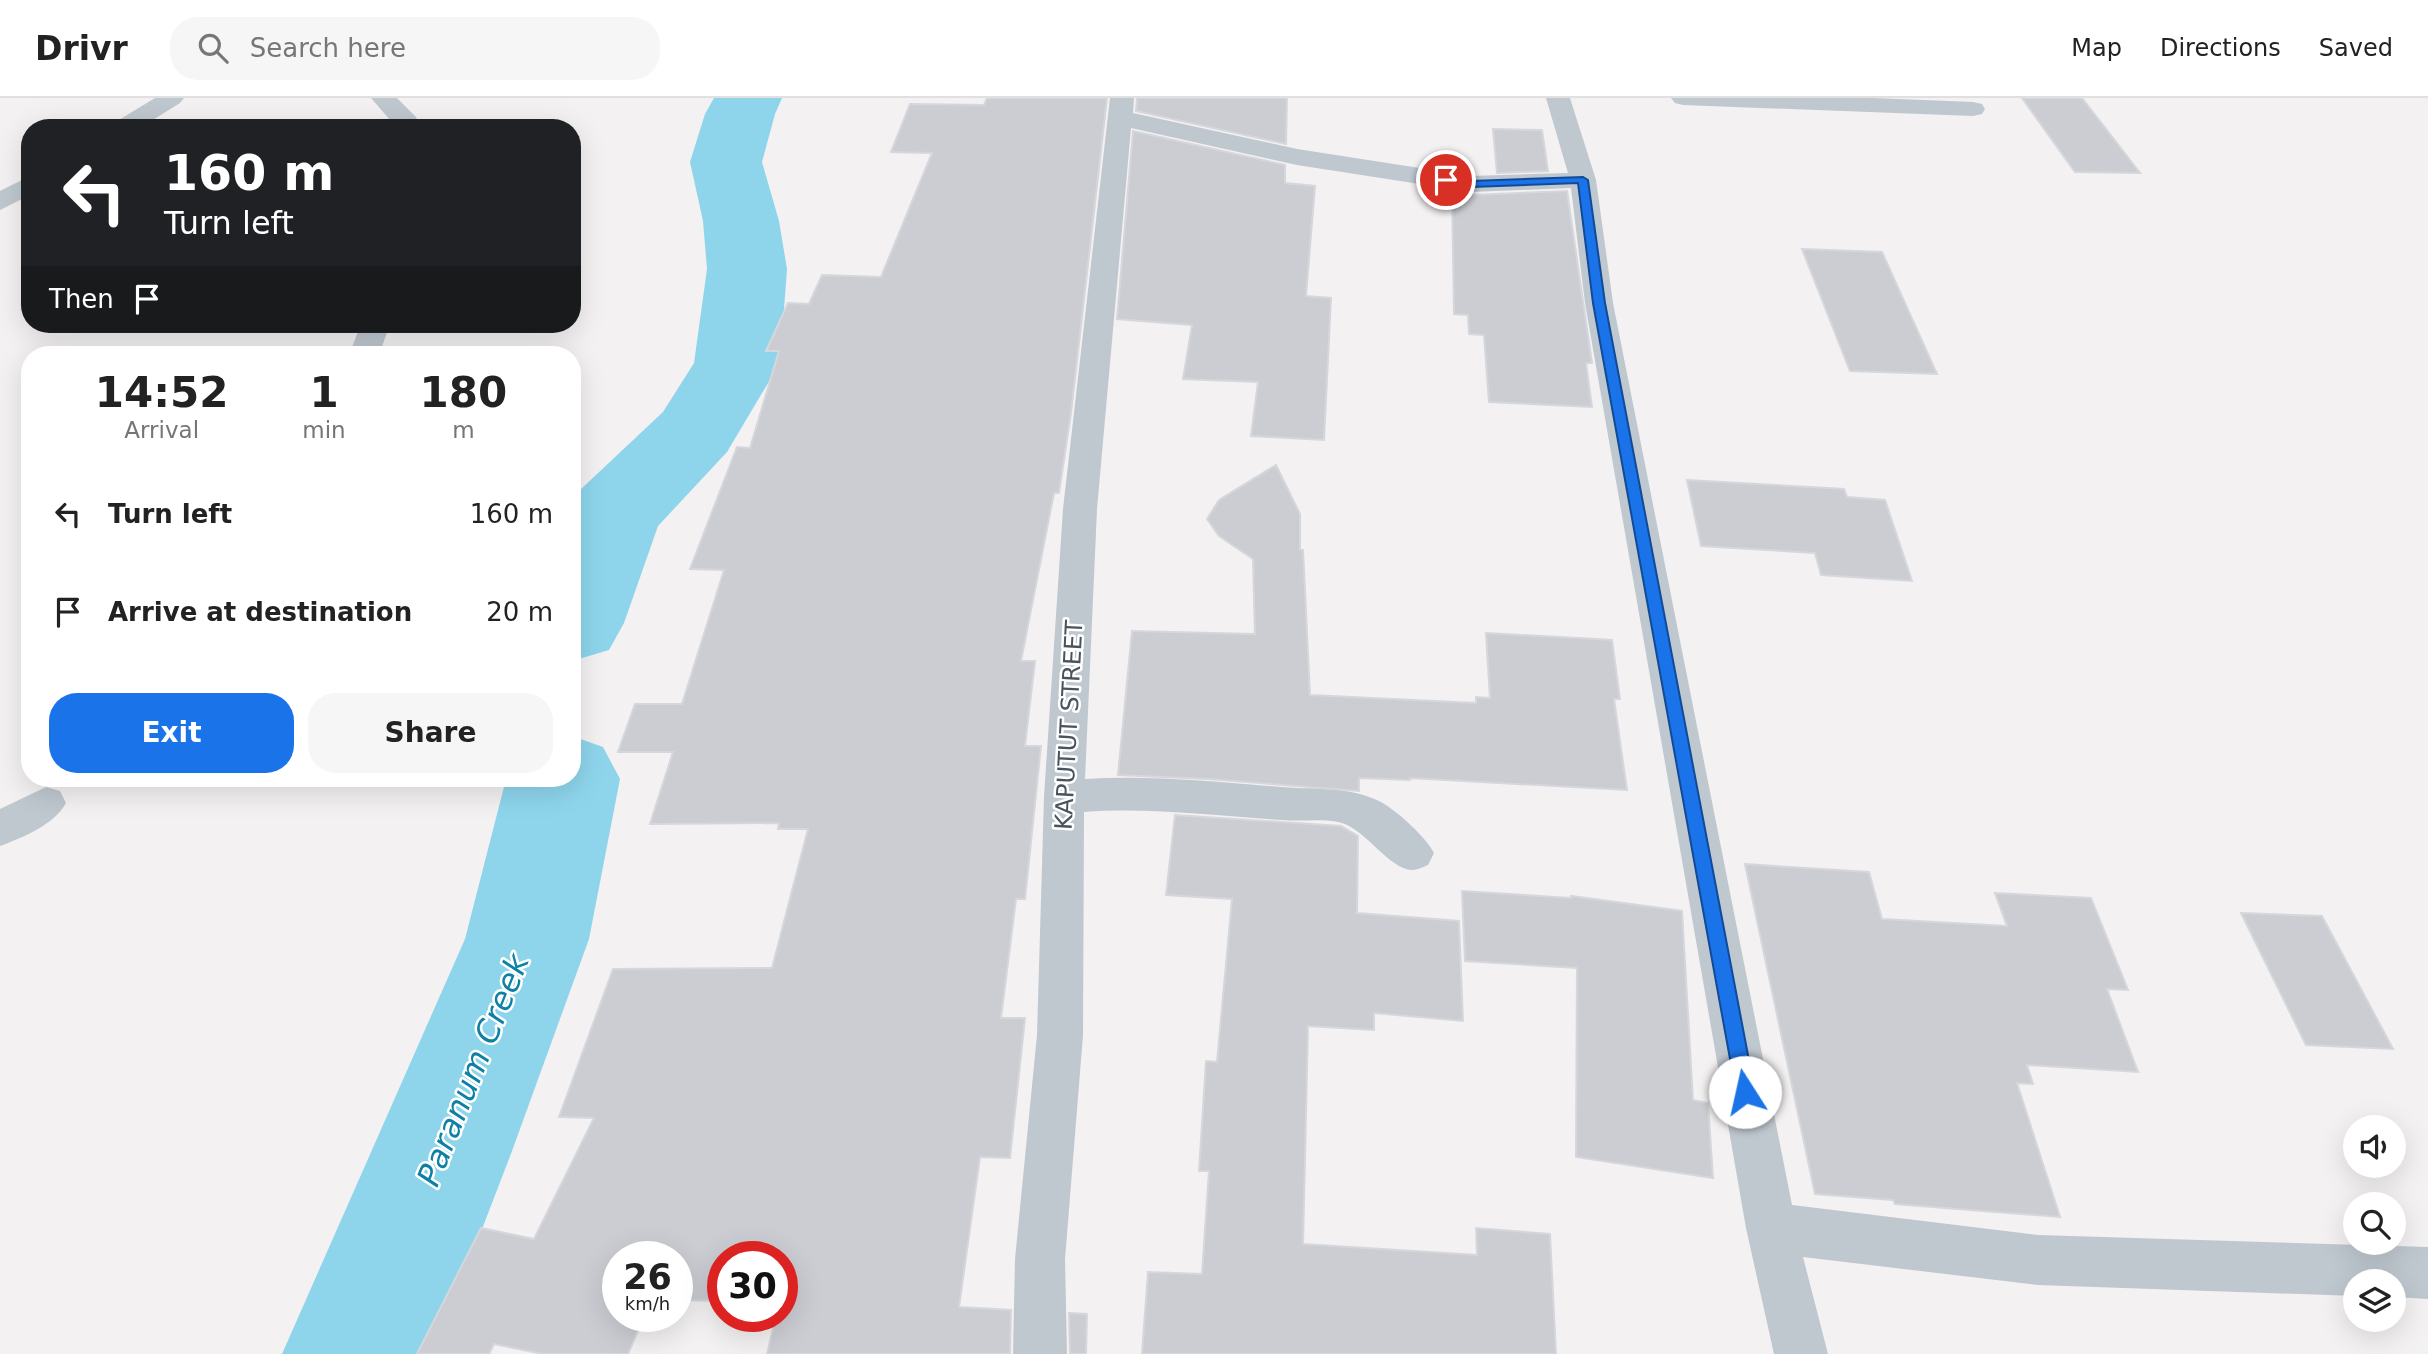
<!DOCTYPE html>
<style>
:root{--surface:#fff;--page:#f6f6f6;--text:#222;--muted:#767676;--line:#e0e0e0;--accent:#1a73e8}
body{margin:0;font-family:"DejaVu Sans",sans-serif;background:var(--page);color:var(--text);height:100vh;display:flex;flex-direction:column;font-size:26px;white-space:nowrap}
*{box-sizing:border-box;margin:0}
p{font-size:23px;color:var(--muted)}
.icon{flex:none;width:38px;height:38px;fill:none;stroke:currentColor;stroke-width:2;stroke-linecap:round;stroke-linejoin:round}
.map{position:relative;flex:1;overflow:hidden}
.drawer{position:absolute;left:21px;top:248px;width:560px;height:441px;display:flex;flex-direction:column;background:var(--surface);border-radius:28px;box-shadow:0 7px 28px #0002}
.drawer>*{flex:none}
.guide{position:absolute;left:21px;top:21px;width:560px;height:214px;border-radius:28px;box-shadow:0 7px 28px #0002;background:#202124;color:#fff;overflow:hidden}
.controls{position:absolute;left:2343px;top:1017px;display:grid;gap:14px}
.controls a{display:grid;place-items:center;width:63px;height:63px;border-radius:50%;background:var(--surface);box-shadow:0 7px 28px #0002;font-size:35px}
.speed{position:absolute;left:602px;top:1143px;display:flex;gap:14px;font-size:35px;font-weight:700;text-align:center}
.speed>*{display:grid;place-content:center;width:91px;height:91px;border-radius:50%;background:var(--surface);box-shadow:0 7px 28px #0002;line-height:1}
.speed small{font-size:18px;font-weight:400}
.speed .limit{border:10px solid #d22;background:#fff;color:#111}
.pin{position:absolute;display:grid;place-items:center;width:60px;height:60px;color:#fff;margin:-30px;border:4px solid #fff;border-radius:50%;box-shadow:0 2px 7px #0007}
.me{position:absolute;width:77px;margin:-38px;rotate:350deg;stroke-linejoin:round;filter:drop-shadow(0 0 5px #0008)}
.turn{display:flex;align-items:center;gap:24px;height:147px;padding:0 28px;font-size:32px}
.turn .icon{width:91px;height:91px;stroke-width:2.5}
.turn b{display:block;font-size:49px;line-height:60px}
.then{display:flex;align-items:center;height:66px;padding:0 28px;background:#0003;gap:14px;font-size:26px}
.eta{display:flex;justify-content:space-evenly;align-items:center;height:119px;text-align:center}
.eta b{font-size:42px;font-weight:700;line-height:49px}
.cta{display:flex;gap:14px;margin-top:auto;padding:14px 28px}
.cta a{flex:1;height:80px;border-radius:28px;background:var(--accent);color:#fff;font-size:28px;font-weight:700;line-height:80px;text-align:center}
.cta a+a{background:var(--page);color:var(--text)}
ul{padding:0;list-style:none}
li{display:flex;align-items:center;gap:21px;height:98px;padding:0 28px}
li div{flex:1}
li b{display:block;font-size:26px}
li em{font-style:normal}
header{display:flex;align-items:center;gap:42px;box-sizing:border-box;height:98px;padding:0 35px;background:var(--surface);border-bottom:2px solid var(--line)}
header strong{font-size:33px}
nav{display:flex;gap:38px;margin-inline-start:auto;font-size:24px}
.search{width:490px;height:63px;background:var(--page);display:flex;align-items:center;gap:18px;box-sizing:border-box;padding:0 24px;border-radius:28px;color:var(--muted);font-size:26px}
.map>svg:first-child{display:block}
</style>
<header>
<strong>Drivr</strong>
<div class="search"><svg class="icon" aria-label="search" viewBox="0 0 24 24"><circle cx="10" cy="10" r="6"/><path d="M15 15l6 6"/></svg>Search here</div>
<nav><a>Map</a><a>Directions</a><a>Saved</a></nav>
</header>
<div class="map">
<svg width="2428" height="1256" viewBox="0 0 2428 1256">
<rect width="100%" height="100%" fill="#f3f1f1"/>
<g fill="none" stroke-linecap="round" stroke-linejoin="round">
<g fill="#8ed5ec" fill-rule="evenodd">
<path d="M714 0H782L775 16 762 64 779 123 787 171 780 265 727 354 658 428 624 525 609 552 572 563V405L580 392 663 314 694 265 707 171 703 123 690 64 705 16Z"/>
<path d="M572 638 603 649 620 681 589 841 512 1053 434 1256H282L465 841 506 681H572Z"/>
</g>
</g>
<g fill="#cbcdd3" stroke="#d5d7dc" stroke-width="2">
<path d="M987 0H1107L1071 315 1059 395H1054L1021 563H1035L1025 648H1041L1025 801H1016L1001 920H1025L1010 1060 980 1059 959 1209 1011 1212 1010 1256H767L776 1218H782V1158H723V1203L677 1202V1158H618V1218H644L628 1256H543L494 1246 489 1256H417L481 1130 534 1141 594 1020 559 1019 613 871 772 870 808 731H778L779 725 650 726 673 654H618L635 606H682L724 472 690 471 737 349 750 350 779 253H766L788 205 809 206 822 177 881 179 932 55 891 54 910 6 984 7Z"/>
<path d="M1137 0H1287L1286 46 1136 13Z"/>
<path d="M2022 0H2082L2140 75 2075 74Z"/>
<path d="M1493 31 1542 32 1548 73 1497 75Z"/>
<path d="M1133 33 1285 67V85L1315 88 1306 198 1331 200 1324 342 1251 338 1258 284 1183 281 1192 227 1117 221Z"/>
<path d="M1567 93 1592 265H1586L1592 309 1489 304 1484 237 1469 236 1468 217 1454 216 1452 94 1471 97Z"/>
<path d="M1802 151 1882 154 1937 276 1850 273Z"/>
<path d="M1276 367 1300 416V452H1303L1310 597 1476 605V599L1490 600 1486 535 1612 542 1620 601H1614L1627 692 1410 680V682L1359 680V693L1208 681 1118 677 1132 533 1255 536 1253 461 1219 438 1207 421 1219 402Z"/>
<path d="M1687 382 1844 391 1847 399 1885 402 1912 483 1821 477 1815 455 1701 448Z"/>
<path d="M1175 717 1341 728 1358 738 1357 815 1459 823 1463 923 1374 915V932L1308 928 1303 1146 1477 1157 1476 1130 1550 1136 1556 1256H1142L1148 1174 1202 1176 1209 1073H1199L1206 963 1217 964 1232 801 1166 797Z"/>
<path d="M1745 766 1869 774 1882 821 2007 828 1995 795 2091 800 2128 892 2107 891 2138 974 2027 967 2033 986 2017 985 2060 1119 1895 1106 1893 1102 1815 1096Z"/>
<path d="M1462 793 1571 800V798L1682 813 1693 1002 1708 1005 1713 1080 1576 1059 1577 870 1465 863Z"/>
<path d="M2241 815 2322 818 2393 951 2306 947Z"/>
<path d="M1069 1215 1087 1216 1086 1256H1070Z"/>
</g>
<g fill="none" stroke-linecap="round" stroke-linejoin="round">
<g fill="#bfc7cf" fill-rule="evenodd">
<path d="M155 0H184L180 5 140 30H111L114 25Z"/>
<path d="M371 0H397L416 19 421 30H397Z"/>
<path d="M1110 0H1134L1133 15 1297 51 1471 78 1568 75 1546 0H1570L1596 82 1613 205 1792 1107 2038 1137 2428 1149V1201L2394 1199V1183H2356V1198L2038 1187 1803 1159 1828 1256H1774L1746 1130 1585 205 1571 90 1471 94 1297 67 1131 30 1097 411 1085 681C1151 677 1216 684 1282 689 1315 692 1350 688 1381 704 1397 713 1426 739 1434 755L1428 767C1423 769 1417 772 1412 772 1389 771 1367 733 1342 725 1323 720 1303 724 1283 722 1216 718 1151 709 1084 714L1083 937 1065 1161 1067 1256H1013L1015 1161 1037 937 1044 699 1063 411Z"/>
<path d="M1671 0H1873L1973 4 1982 6 1985 11 1982 16 1973 18 1683 7 1675 5Z"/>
<path d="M30 78V97L0 112V93Z"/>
<path d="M361 226H390L379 257H349Z"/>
<path d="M46 689 60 693 66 705C55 726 22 740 0 748V711Z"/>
</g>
</g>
<path fill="#1a73e8" stroke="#114b97" stroke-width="2" d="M1446 79 1471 83 1583 79 1588 82 1605 205 1755 994 1752 1000 1745 1003 1738 1000 1736 994 1593 205 1578 85 1471 89 1442 85 1441 82Z"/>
<g text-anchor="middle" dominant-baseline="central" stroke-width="5" stroke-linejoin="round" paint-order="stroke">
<g font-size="24" fill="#48535e" stroke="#fff">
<text transform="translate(1069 627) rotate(-87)">KAPUTUT STREET</text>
</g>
<g font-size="32" font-style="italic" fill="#0e80a4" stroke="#fff">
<text transform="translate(473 972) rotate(-68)">Paranum Creek</text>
</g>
</g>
</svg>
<div class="controls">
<a><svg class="icon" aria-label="sound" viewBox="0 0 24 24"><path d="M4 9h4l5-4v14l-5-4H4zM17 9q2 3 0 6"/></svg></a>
<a><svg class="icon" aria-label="search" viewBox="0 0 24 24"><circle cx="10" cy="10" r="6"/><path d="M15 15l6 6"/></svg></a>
<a><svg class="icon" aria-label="layers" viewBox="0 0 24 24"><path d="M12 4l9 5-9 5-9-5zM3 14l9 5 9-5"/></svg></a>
</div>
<div class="speed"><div>26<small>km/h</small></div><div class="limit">30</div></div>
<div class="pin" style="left:1446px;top:82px;background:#d93025"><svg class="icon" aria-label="arrive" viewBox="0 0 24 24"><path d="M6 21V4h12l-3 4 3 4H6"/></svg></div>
<svg class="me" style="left:1745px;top:994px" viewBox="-20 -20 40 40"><circle r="19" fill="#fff"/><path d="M0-13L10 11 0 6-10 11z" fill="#1a73e8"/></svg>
<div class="guide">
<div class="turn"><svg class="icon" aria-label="left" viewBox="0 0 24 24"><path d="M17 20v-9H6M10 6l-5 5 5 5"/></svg><div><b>160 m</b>Turn left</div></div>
<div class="then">Then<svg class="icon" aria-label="arrive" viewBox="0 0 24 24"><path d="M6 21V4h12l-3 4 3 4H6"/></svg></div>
</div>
<section class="drawer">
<div class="eta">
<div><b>14:52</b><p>Arrival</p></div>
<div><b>1</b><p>min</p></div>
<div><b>180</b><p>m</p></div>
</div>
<ul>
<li><svg class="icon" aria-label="left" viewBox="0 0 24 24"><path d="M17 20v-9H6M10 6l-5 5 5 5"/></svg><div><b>Turn left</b></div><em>160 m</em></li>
<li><svg class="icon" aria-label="arrive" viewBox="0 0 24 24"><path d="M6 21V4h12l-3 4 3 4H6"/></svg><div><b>Arrive at destination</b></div><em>20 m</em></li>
</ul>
<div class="cta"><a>Exit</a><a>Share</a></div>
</section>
</div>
